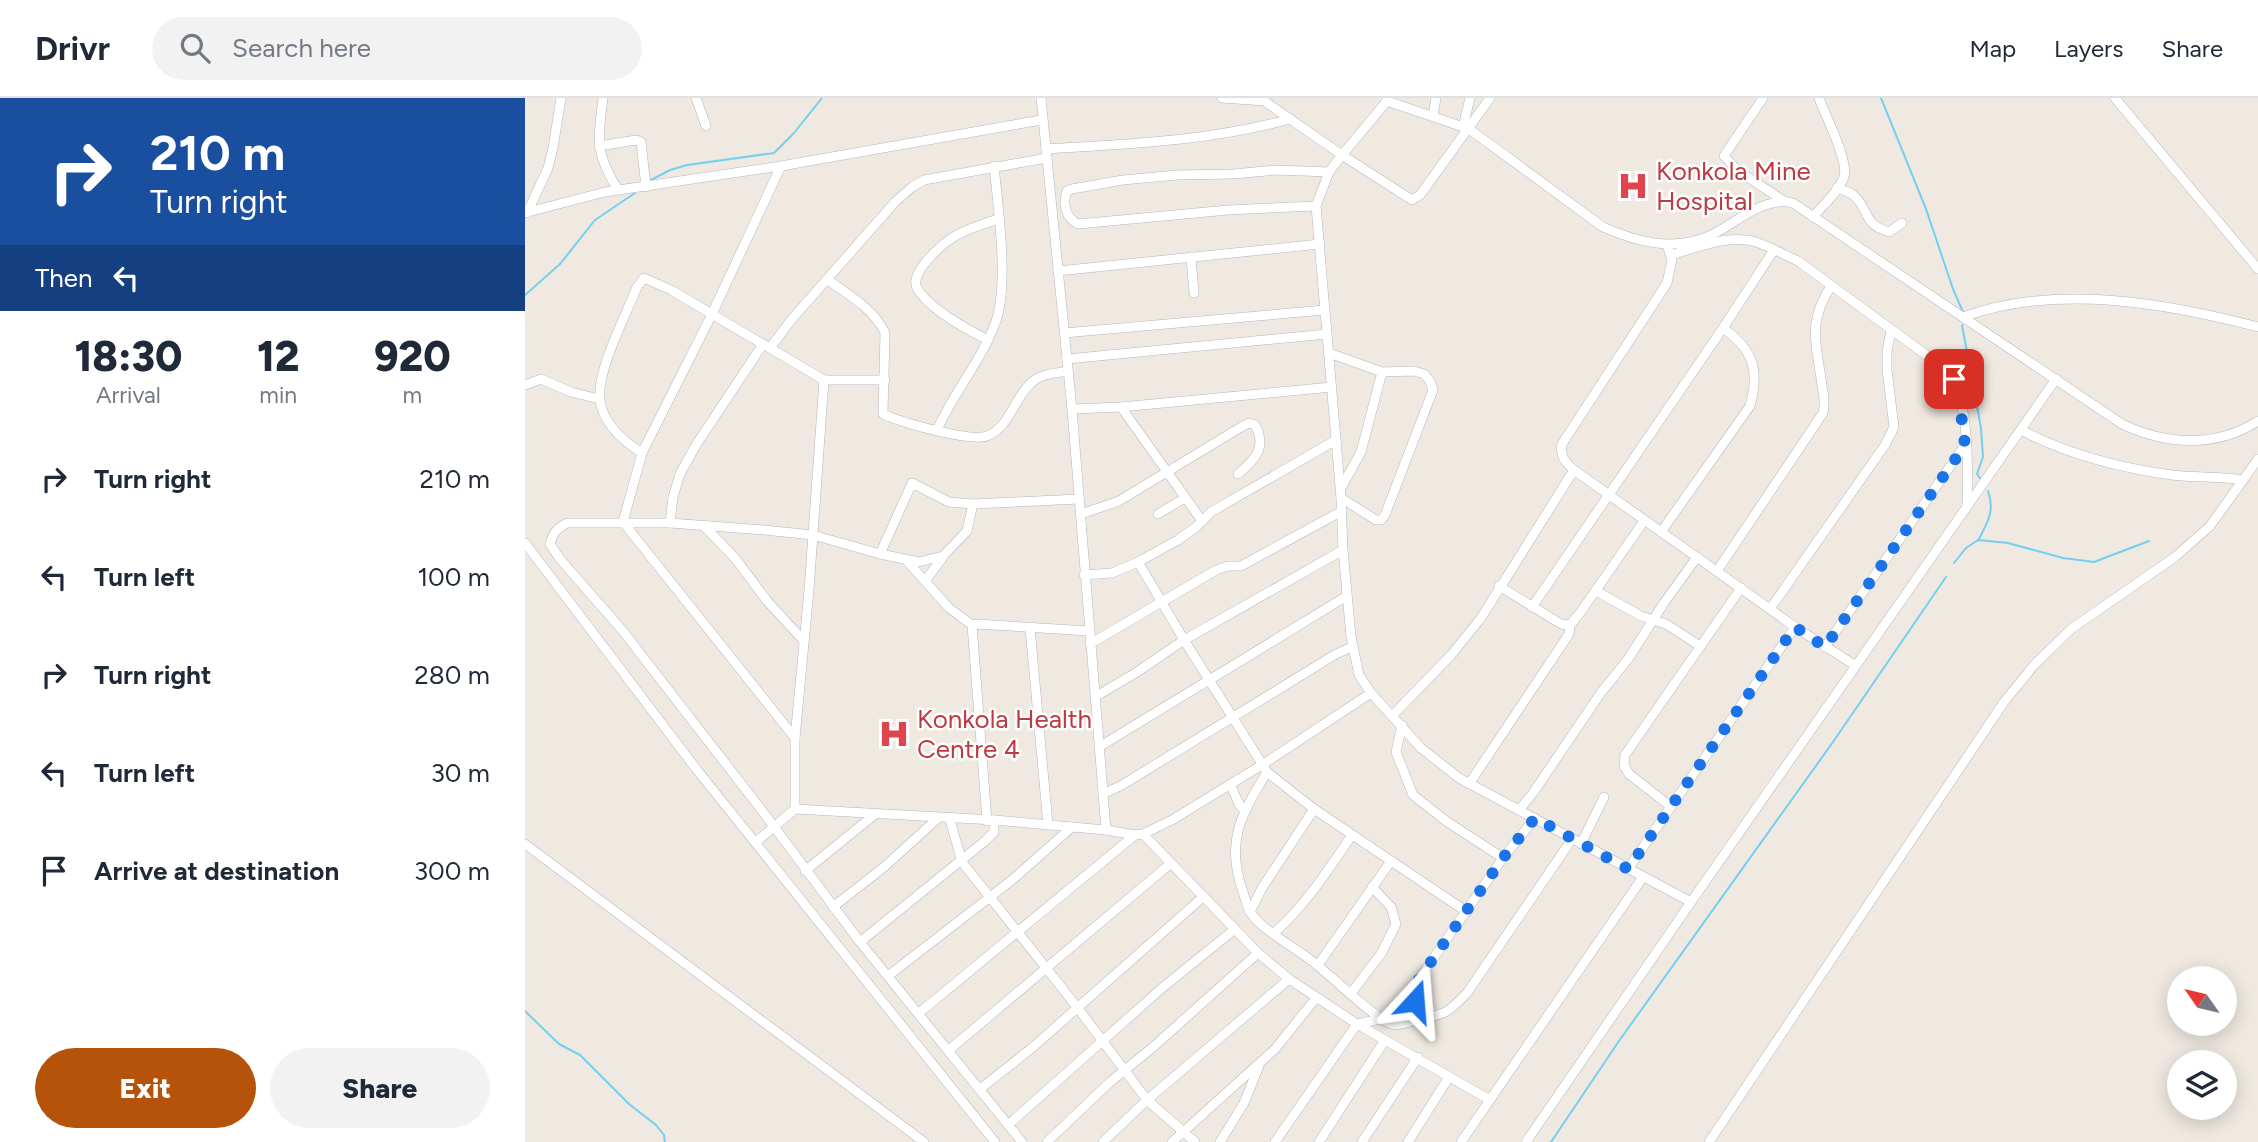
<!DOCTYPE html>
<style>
:root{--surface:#fff;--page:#f2f2f3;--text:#1f2937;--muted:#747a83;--line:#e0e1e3;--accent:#b45309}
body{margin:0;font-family:Figtree,sans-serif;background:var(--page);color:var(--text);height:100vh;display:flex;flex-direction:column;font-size:26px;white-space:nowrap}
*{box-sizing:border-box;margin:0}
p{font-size:23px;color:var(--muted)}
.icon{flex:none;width:38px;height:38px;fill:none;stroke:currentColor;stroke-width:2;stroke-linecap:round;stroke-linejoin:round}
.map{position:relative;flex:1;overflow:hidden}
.panel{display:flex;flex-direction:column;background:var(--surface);width:525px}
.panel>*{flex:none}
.hud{background:#1a4fa0;color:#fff;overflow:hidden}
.needle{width:46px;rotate:304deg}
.buttons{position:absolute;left:1642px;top:868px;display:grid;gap:14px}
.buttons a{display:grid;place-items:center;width:70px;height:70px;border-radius:50%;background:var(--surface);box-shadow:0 4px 18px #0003;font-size:35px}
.pin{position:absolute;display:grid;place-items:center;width:60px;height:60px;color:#fff;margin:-30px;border-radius:14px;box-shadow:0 4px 10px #0006}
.me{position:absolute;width:77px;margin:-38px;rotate:19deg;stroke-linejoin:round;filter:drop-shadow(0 0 5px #0008)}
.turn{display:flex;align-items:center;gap:24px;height:147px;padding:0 35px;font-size:32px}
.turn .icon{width:91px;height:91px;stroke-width:2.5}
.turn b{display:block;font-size:49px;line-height:60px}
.then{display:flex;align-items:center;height:66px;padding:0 35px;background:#0003;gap:14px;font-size:26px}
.eta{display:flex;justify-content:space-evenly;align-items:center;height:119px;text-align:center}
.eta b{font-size:42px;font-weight:800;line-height:49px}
.cta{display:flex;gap:14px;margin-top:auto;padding:14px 35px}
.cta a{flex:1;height:80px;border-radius:42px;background:var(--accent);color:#fff;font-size:28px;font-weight:800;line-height:80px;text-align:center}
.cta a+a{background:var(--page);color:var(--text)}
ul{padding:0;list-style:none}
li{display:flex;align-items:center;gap:21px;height:98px;padding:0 35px}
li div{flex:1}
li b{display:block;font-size:26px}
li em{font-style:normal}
header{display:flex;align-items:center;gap:42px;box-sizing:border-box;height:98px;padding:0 35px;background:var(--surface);border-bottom:2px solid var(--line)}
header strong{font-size:33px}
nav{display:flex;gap:38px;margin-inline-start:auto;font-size:24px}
.search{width:490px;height:63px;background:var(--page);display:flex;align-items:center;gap:18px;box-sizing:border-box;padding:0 24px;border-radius:38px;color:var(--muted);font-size:26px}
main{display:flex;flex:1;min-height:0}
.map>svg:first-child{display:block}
</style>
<header>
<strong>Drivr</strong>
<div class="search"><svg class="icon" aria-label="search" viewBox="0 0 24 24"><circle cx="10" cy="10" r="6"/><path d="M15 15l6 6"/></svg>Search here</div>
<nav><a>Map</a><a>Layers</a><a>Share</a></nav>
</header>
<main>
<section class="panel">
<div class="hud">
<div class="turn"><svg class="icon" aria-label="right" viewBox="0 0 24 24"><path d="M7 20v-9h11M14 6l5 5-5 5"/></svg><div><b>210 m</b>Turn right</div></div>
<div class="then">Then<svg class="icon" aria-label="left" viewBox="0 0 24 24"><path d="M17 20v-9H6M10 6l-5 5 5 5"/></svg></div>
</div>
<div class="eta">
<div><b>18:30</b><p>Arrival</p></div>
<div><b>12</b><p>min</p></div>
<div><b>920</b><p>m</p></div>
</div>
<ul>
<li><svg class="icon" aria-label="right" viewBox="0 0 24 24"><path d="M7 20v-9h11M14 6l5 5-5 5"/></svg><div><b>Turn right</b></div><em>210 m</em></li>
<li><svg class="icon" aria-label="left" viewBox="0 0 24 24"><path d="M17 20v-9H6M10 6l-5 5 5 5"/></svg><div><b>Turn left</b></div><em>100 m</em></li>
<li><svg class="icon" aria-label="right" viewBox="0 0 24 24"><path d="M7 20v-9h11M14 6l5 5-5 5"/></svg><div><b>Turn right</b></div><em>280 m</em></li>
<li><svg class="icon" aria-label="left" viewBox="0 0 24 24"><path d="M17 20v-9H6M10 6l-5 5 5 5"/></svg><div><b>Turn left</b></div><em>30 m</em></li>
<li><svg class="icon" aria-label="arrive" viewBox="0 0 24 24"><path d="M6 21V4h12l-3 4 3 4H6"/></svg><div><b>Arrive at destination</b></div><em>300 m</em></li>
</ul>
<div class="cta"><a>Exit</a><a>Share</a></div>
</section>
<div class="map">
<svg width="1733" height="1044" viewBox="0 0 1733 1044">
<rect width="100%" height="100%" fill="#efe9e1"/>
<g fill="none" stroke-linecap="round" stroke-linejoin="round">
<g stroke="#75cff0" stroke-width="2">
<path d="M1356 0 1401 111 1428 191 1438 214"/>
<path d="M126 82 145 72 162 67 249 55 269 35 297 0"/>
<path d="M0 197 35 166 70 122 110 95"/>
<path d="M1437 227 1456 330 1458 359 1452 376 1455 380"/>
<path d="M1454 441C1463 423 1470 413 1463 393"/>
<path d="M1429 465 1441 450 1453 442 1483 445 1538 460 1569 464 1624 443"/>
<path d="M0 913 34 946 55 957 104 1006 131 1027 139 1037 140 1044"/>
<path d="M1026 1044 1094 943 1308 644 1421 479"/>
</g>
<g stroke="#b4b7c1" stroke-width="10">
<g id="minor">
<path d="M78 0C73 42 70 55 93 92"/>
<path d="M171 0 181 28"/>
<path d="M516 0 547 311 581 732"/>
<path d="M697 0 740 3"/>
<path d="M735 0 817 57 804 74 791 108 816 400 818 452 826 539 834 577 846 595 896 650 934 680 1166 804 1531 281"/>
<path d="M862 0V3L944 31 1078 129C1110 143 1145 153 1179 140 1207 130 1236 97 1268 105L1597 326C1641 347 1691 350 1733 323"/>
<path d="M1238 0 1199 58 1212 72 1259 103"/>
<path d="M1590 0 1733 171"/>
<path d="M862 3 817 57 887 102 895 97 965 0"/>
<path d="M908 18 911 0"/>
<path d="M938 29 945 0"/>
<path d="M74 48 111 42 116 44 121 89"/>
<path d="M521 51C603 46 686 43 765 21"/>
<path d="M256 68 187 216 117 355 98 424 270 640"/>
<path d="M1312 90C1317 92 1324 93 1328 97 1345 110 1336 126 1364 134L1377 125"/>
<path d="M791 108 703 112 553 126C541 120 537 106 542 93L547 91 598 82 652 77 709 76 751 72 804 74"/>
<path d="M3 114 80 94 256 68 516 22"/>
<path d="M2 115 23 70 28 50 36 0"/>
<path d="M1288 119C1298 107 1314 93 1319 79 1324 63 1300 17 1294 0"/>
<path d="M1142 147 1147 162 1142 185 1037 346C1035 359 1039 363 1049 372L1270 529 1331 568"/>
<path d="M1146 157C1171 150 1200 137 1227 143 1243 147 1259 157 1273 163L1423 273C1445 304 1443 370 1442 407"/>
<path d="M666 159 669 195"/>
<path d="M533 173 795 146"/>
<path d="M303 182C324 197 349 211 360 235L358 316 365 319C383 326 446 344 462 338 486 329 490 295 511 281 520 275 533 275 543 273"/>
<path d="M1438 219C1530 185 1641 205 1733 229"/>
<path d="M539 235 800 212"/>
<path d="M463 242C443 232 403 210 392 190 384 174 419 144 432 137 444 130 460 126 473 121"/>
<path d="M245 250 267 221 370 104 387 89 399 82 522 60"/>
<path d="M804 255 857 274 889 273 899 276 905 283 908 292 860 417 856 422H851L816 400"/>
<path d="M542 261 802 236"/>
<path d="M0 287 16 281 46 294 74 301"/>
<path d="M596 309 677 423"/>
<path d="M547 311 596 309 807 289"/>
<path d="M412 332C429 294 457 262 471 223 484 185 473 109 469 68"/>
<path d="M1496 332C1542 356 1595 370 1647 377 1671 380 1694 378 1718 382"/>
<path d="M117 355C98 343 78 326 75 302 71 274 101 217 112 189L119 180 146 192 299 282H360"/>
<path d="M816 390 836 354 857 274"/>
<path d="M556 416 594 403 716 329 724 325 730 327C742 349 731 361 713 376"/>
<path d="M633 416 660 400"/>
<path d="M145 425 148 399 155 376 171 347 238 246"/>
<path d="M179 428 210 460 243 504 278 542"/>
<path d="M1136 434 1225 308C1235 272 1228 251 1198 230"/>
<path d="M0 445 172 672 470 1044"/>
<path d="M355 456 394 464 418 458 442 433 448 406"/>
<path d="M382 463 424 510 447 527"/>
<path d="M613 464 659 542 742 674 789 711 942 814"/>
<path d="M1192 473 1298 315C1300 307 1299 297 1297 288 1292 246 1281 227 1306 188"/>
<path d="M559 477 587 475 613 464 653 442 671 429 686 414 811 342"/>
<path d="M400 483 418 459"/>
<path d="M974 488 1036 526 1045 527 1055 515 1119 423"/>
<path d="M1071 493 1116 518 1141 526 1175 548"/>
<path d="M1007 509 1198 230 1249 152"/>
<path d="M1245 511 1360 347 1369 329 1362 272V254L1366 232"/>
<path d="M505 530 523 727"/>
<path d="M565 546 691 472 703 468H716L817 413"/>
<path d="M1300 549 1440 347"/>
<path d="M570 599 612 574 659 542 818 452"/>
<path d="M867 618 927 556 956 520 1049 372"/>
<path d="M877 627 871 654 888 697 921 723 978 760"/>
<path d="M574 649 822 498"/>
<path d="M742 674C716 717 700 744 718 794 720 800 722 808 725 814 738 834 774 851 792 867 806 878 852 923 867 926 876 928 883 924 892 922 920 916 922 916 942 895L1047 741"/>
<path d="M705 686 714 706 719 712"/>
<path d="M944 686 1044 536 1045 527"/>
<path d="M578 696 597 687 811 556 827 549"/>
<path d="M1145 708 1104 676 1099 668 1100 657 1216 490"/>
<path d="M270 711V640L284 492 299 282"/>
<path d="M994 712 1008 695 1075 596 1103 561 1139 505 1172 459"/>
<path d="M425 722 437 764 552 909 622 1002 670 1044"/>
<path d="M462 723 447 527 451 526 564 533"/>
<path d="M618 736 733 855 764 881 832 926 965 1002"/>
<path d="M231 744 270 711 469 722 581 732 610 737 618 736 647 722 737 667 846 595"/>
<path d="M0 746 399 1044"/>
<path d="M1056 746 1079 699"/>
<path d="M1103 771 1270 529"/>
<path d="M280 773 349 717"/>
<path d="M308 809 359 769 412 721"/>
<path d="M725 814 737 790 789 711"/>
<path d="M749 835C781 807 803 772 827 737"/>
<path d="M335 844 460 743 469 734V722"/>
<path d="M793 867 866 763"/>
<path d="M363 878 487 782 547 729"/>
<path d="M826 895 856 856 871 826 866 809 847 789"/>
<path d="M394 915 610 737"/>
<path d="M891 922 890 903 894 881 978 760 1010 720"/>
<path d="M424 952 645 766"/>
<path d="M455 991 508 949 678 799"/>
<path d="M483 1027 637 890 710 831"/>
<path d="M497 1044 335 844 235 710 97 532 35 461 25 446C28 435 32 430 42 425H145L239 432 288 437 355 456 387 385 424 404 448 406 554 401"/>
<path d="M522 1044 584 985 627 950 733 855"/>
<path d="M578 1044 622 1002 764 881"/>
<path d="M647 1044 750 951 791 900"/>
<path d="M695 1044 719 1005 734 968"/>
<path d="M750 1044 832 926 855 921"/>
<path d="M794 1044 860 942"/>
<path d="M837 1044 893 959"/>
<path d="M883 1044 924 979"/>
<path d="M936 1044 1118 779"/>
<path d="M1001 1044 1166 804"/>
<path d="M1184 1044 1479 604 1509 567 1546 531 1650 459 1685 428 1733 361"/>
</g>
</g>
<use href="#minor" stroke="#fff" stroke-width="9"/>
</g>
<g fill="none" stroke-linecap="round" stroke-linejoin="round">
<path stroke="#1a73e8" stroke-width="12" stroke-dasharray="0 21.6" d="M890 903 894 881 978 760 1010 720 1103 771 1270 529 1300 549 1440 347 1433 292 1429 281"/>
</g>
<defs>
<g id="hospital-bare" transform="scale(2.415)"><path d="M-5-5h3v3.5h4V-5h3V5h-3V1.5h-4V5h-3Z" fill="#e0444e" stroke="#fff" stroke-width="2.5" paint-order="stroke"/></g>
</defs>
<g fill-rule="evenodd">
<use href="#hospital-bare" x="1108" y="88"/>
<use href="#hospital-bare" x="369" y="636"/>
</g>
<g text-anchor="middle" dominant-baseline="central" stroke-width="5" stroke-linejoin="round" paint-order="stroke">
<g font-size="26" fill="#be3a42" stroke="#fff" text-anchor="start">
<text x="1131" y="73">Konkola Mine<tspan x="1131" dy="30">Hospital</tspan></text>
<text x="392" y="621">Konkola Health<tspan x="392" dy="30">Centre 4</tspan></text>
</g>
</g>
</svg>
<div class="buttons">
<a><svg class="needle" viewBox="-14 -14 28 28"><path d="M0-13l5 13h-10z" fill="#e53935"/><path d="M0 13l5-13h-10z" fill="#747a83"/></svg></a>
<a><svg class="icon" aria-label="layers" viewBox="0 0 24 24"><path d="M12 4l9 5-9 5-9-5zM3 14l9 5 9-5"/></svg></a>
</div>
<div class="pin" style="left:1429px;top:281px;background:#d93025"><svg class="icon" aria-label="arrive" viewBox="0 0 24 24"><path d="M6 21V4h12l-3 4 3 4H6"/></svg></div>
<svg class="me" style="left:890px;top:903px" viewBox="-20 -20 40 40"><path d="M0-17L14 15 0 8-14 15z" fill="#1a73e8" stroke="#fff" stroke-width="4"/></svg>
</div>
</main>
